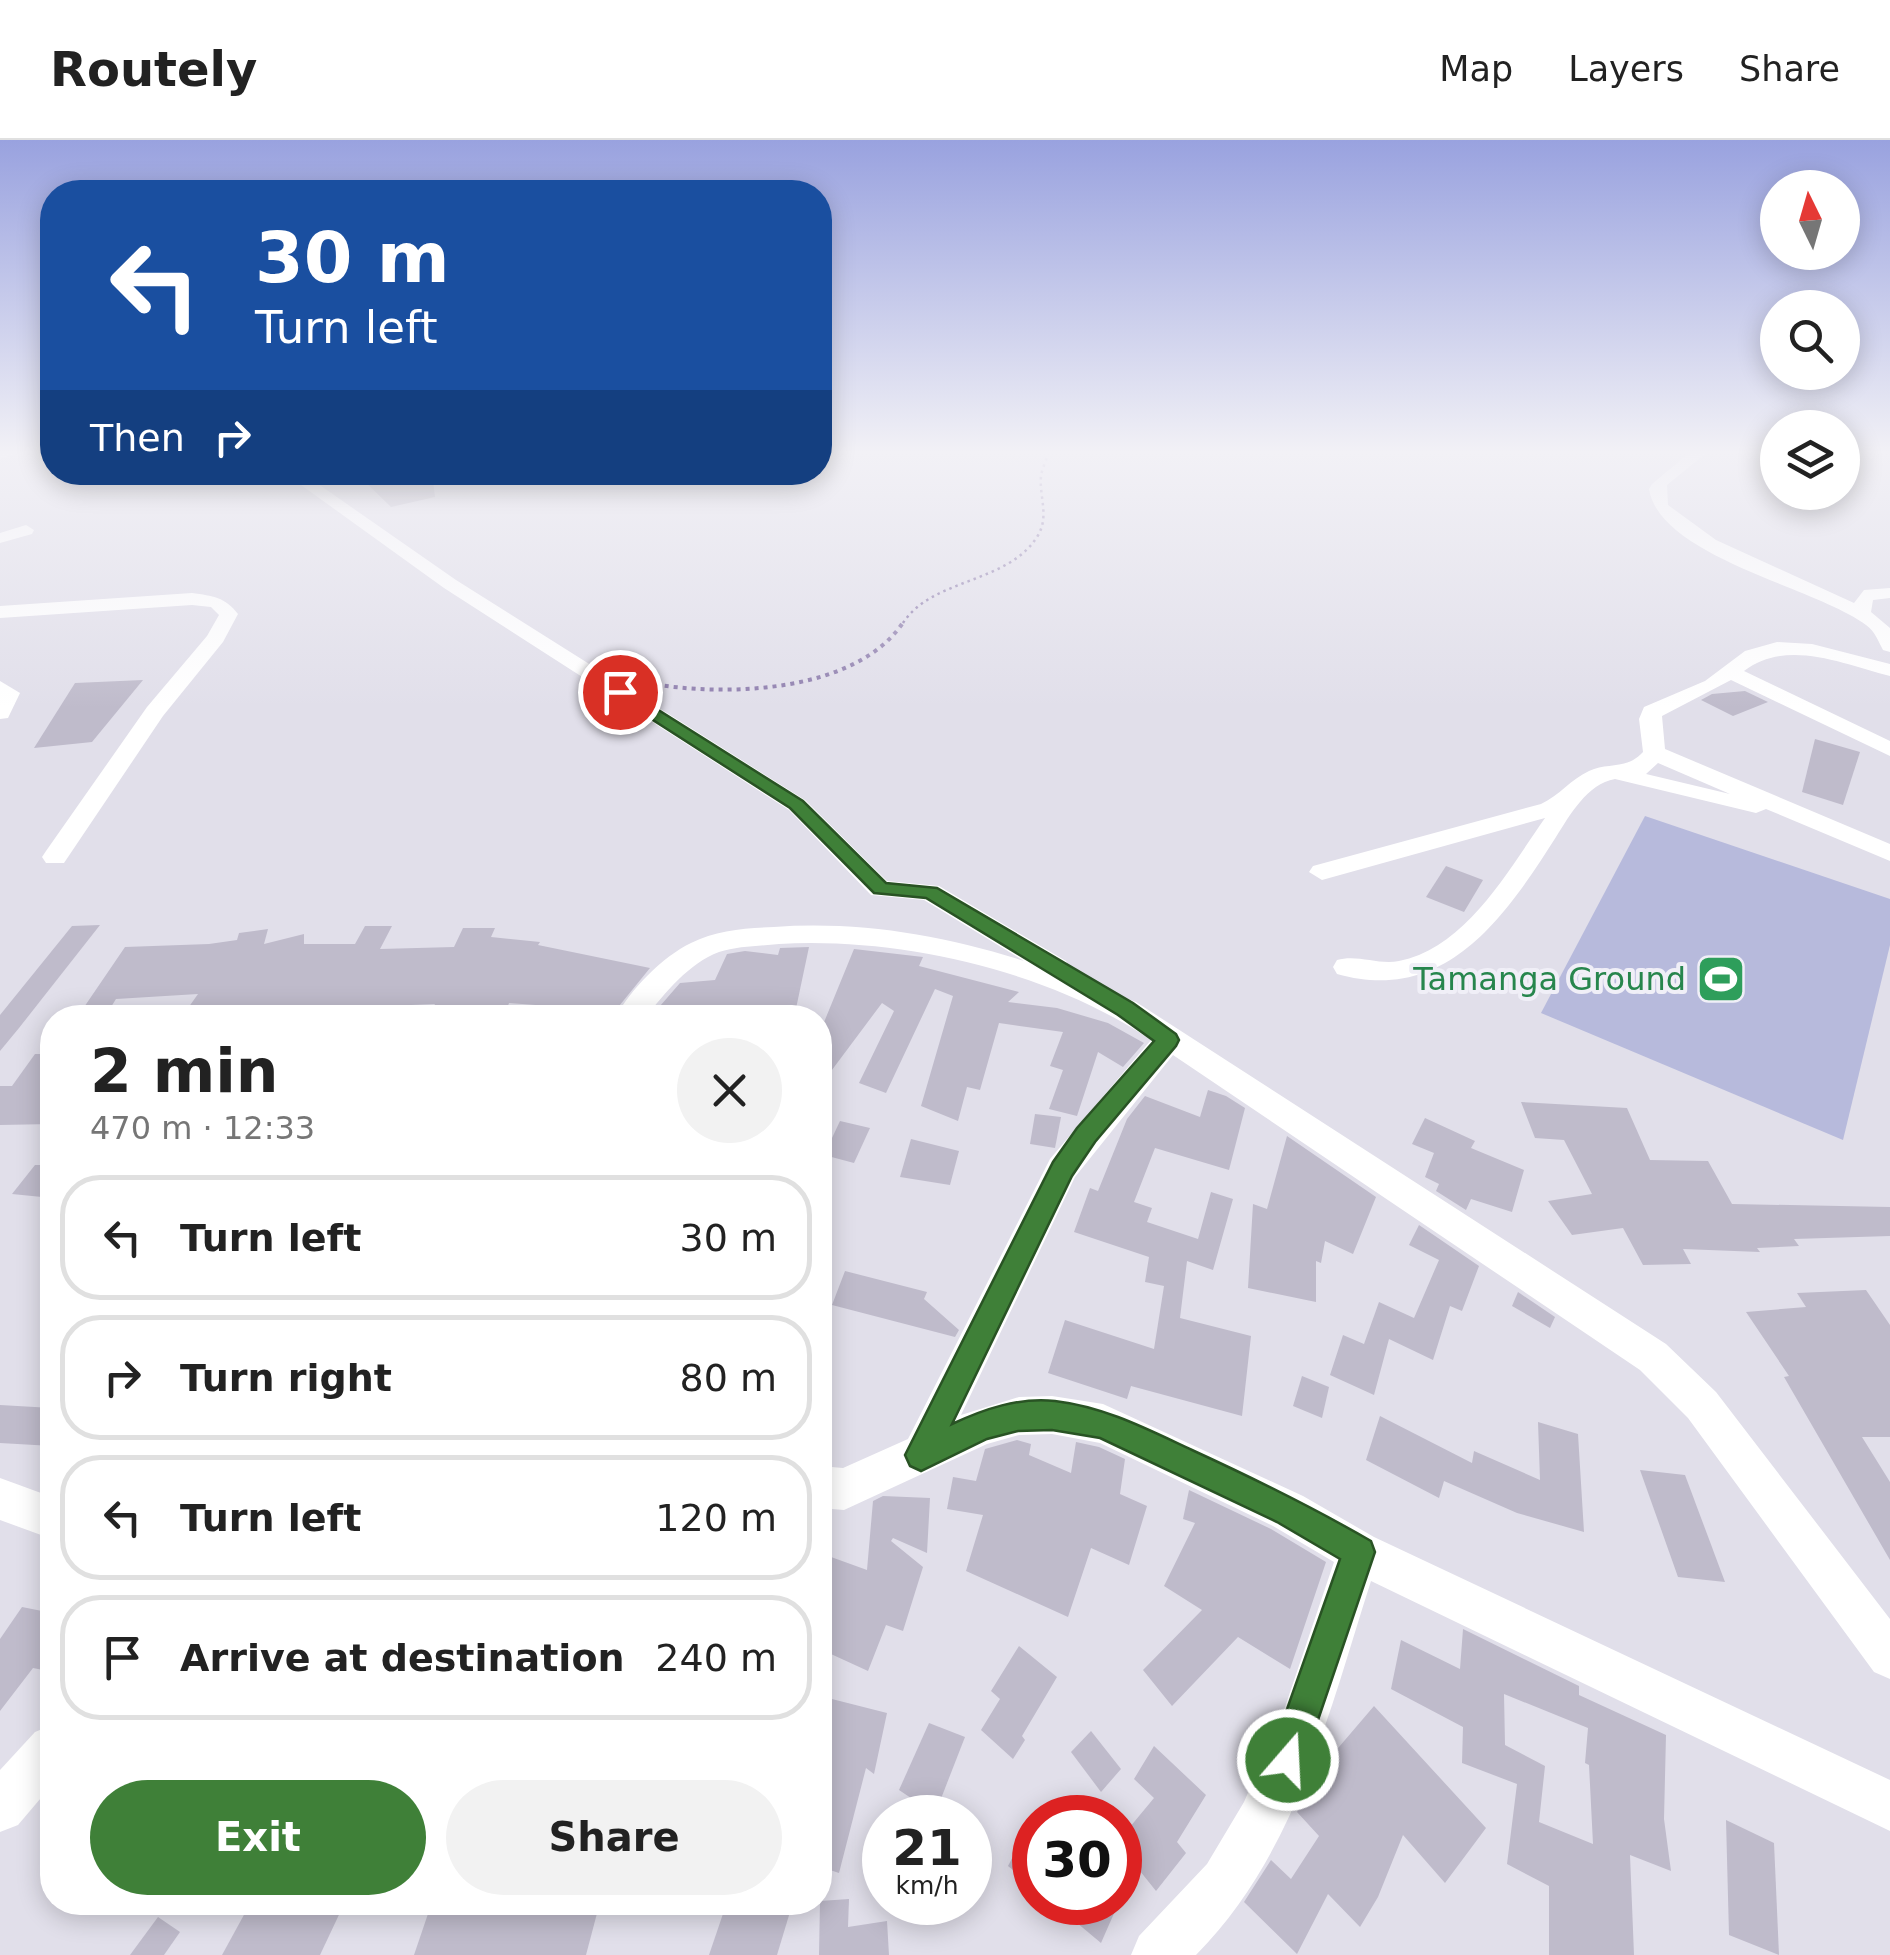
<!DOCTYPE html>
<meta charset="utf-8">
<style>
:root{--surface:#fff;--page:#f2f2f2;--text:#222;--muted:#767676;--line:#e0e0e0;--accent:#3f8038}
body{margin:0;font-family:"DejaVu Sans",sans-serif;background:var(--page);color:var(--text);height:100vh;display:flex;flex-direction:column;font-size:38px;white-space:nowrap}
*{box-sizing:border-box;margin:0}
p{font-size:32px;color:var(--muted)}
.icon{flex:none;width:55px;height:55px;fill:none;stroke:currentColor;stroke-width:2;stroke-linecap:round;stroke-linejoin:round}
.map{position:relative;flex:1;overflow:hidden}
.sheet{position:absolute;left:40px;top:865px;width:792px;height:910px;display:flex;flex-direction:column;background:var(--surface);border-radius:40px;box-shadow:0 5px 25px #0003}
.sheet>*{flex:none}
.top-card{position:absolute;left:40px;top:40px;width:792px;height:305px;border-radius:40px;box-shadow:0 5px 25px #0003;background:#1a4fa0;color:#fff;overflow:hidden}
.needle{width:65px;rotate:355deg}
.tools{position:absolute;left:1760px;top:30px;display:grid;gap:20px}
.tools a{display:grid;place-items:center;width:100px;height:100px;border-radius:50%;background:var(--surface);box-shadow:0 5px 25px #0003;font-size:50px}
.speed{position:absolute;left:862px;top:1655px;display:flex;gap:20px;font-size:50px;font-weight:700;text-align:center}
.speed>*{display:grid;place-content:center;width:130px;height:130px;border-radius:50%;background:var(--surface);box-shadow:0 5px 25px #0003;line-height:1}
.speed small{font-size:25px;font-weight:400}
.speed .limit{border:15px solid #d22;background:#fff;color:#111}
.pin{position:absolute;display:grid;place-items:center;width:85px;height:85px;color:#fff;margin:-42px;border:5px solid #fff;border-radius:50%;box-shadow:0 2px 10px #0007}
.me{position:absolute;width:110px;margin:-55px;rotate:19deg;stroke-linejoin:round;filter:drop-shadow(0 0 8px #0008)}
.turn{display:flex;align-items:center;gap:35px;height:210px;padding:0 50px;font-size:45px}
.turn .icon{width:130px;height:130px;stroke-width:2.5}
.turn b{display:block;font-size:70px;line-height:85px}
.then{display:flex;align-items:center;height:95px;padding:0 50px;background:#0003;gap:20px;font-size:38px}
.round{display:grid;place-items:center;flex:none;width:105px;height:105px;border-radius:52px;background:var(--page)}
.head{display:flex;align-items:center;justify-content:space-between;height:170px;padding:0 50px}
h1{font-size:60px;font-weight:800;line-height:75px}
.cta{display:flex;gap:20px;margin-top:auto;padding:20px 50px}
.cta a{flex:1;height:115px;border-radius:60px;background:var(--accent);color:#fff;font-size:40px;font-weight:800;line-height:115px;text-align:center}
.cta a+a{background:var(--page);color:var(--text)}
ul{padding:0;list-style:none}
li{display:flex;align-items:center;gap:30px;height:125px;margin:0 20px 15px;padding:0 30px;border:5px solid var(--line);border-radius:40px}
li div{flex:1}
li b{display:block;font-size:38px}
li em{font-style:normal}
header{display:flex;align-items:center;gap:60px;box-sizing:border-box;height:140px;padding:0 50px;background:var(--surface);border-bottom:2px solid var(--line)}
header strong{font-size:48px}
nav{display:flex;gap:55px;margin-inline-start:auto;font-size:35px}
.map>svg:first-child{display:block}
</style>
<header>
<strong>Routely</strong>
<nav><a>Map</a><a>Layers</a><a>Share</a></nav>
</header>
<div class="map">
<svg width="1890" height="1815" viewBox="0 0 1890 1815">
<rect width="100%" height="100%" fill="#e1dfea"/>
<path fill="#b7badc" d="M1645 676 1890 759V805L1843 1000 1541 873Z"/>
<g fill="#bfbbcb" fill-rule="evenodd">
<path d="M355 332H432L435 357 391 367Z"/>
<path d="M143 540 92 602 34 608 75 543Z"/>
<path d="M1745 551 1768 562 1733 576 1701 560 1712 554Z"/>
<path d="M1815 599 1860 612 1843 665 1802 652Z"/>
<path d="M1446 726 1483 740 1464 772 1426 757Z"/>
<path d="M100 785 19 888 0 911V875L72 786Z"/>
<path d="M365 786H392L380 809 454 807 463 788H495L491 797 540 802 538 805 650 828 615 871 509 863 506 871 478 872 433 868 435 864 364 867 363 878H181L198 854 116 859 106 875 78 876 125 807 209 804 237 800 239 793 268 789 264 804 304 794V804H355Z"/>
<path d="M809 807 794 878H673L654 873 680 843 715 840 727 814 745 811 778 815 780 808Z"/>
<path d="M854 809 923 817 919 826 1019 852 1008 862 1057 868 1108 883 1144 903 1123 927 1098 912 1077 976 1049 969 1063 930 1050 926 1063 892 999 883 980 950 967 947 958 981 921 966 953 856 935 849 886 953 859 943 894 871 882 863 820 946V892Z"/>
<path d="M35 914H52V984L0 985V946H12Z"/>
<path d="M1208 950 1226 956 1245 968 1229 1030 1155 1008 1134 1062 1152 1068 1147 1082 1198 1099 1211 1052 1233 1059 1213 1130 1187 1121 1180 1178 1251 1196 1242 1276 1131 1246 1127 1259 1048 1233 1065 1180 1154 1209 1164 1146 1145 1142 1149 1117 1074 1092 1090 1048 1098 1051 1127 979 1145 956 1200 977Z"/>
<path d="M1521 962 1627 968 1650 1020 1708 1021 1732 1064 1890 1067V1096L1794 1099 1799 1106 1757 1108 1760 1112 1683 1109 1691 1124 1643 1125 1623 1088 1572 1095 1548 1061 1592 1054 1564 1000 1535 998Z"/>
<path d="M1035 974 1061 977 1055 1008 1030 1004Z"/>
<path d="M1425 978 1475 1001 1471 1008 1524 1030 1512 1072 1471 1059 1466 1070 1436 1051 1439 1044 1425 1037 1434 1013 1412 1004Z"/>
<path d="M840 981 870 988 854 1023 824 1015Z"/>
<path d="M1287 996 1376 1057 1353 1114 1325 1101 1321 1123 1316 1121V1162L1248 1148 1253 1064 1267 1069Z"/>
<path d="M911 999 959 1011 950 1045 900 1037Z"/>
<path d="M35 1025H52V1058L12 1054Z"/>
<path d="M1419 1085 1479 1126 1462 1171 1450 1166 1433 1220 1389 1199 1374 1255 1330 1235 1343 1195 1364 1204 1379 1162 1414 1178 1439 1120 1409 1105Z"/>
<path d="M845 1131 927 1152 924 1159 959 1190 955 1197 832 1165Z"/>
<path d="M1866 1150 1890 1185V1297H1862L1890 1342V1420L1784 1237 1789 1236 1746 1172 1806 1167 1797 1153Z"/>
<path d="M1518 1152 1555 1177 1550 1188 1512 1166Z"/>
<path d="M1302 1236 1329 1247 1322 1278 1293 1266Z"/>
<path d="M0 1265 52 1268V1306L0 1303Z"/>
<path d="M1380 1276 1472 1323 1474 1311 1540 1340 1538 1282 1578 1294 1584 1392 1517 1373 1444 1341 1439 1358 1366 1320Z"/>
<path d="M1017 1300 1031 1304 1029 1315 1071 1333 1076 1302 1099 1307 1125 1319 1120 1354 1147 1366 1129 1425 1091 1408 1068 1477 966 1431 983 1375 947 1369 953 1337 976 1341 985 1309Z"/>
<path d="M1640 1330 1685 1335 1725 1442 1678 1437Z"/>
<path d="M1189 1350 1271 1389 1326 1422 1290 1529 1238 1497 1172 1566 1143 1530 1202 1470 1164 1446 1195 1383 1183 1379Z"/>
<path d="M883 1356 930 1358 927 1413 893 1398 891 1401 923 1427 903 1491 886 1485 868 1531 820 1509V1413L867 1430 873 1361Z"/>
<path d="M22 1467 52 1473V1516L43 1530 33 1528 0 1571V1499Z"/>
<path d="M1463 1489 1579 1546V1555L1666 1595 1664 1679 1671 1731 1630 1715 1634 1815H1549V1746L1507 1724 1517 1644 1462 1623 1463 1587 1391 1549 1401 1500 1460 1529ZM1504 1554 1588 1588 1585 1623 1589 1625 1593 1704 1539 1682 1545 1626 1505 1605Z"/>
<path d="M1019 1506 1057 1537 1022 1596 1025 1600 1013 1619 981 1590 1000 1559 991 1551Z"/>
<path d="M820 1556 887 1573 874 1634 866 1628 839 1733 821 1727Z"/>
<path d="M1374 1566 1486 1688 1445 1743 1403 1695 1378 1757 1360 1787 1328 1754 1297 1814 1244 1762 1271 1720 1291 1739 1319 1696 1297 1672 1336 1618 1333 1614Z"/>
<path d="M929 1583 965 1597 935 1674 899 1650Z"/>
<path d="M1091 1591 1121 1629 1101 1652 1071 1612Z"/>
<path d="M1154 1606 1206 1655 1177 1702 1186 1713 1156 1751 1136 1726 1120 1761V1699L1154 1658 1134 1639Z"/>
<path d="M1035 1674V1748L1008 1726Z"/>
<path d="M1726 1680 1774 1703 1779 1815 1729 1795Z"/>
<path d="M849 1759 848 1787 887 1781 889 1815H819L820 1761Z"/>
<path d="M251 1762H345L320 1815H222Z"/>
<path d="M432 1762H600L586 1815H414Z"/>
<path d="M727 1762H793L777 1815H709Z"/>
<path d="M1052 1762H1119L1101 1803Z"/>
<path d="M158 1777 180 1792 164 1815H130Z"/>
</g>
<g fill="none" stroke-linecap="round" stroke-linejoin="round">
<path stroke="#8f7fae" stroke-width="2.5" stroke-dasharray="2.5 4" stroke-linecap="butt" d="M903 483C932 438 1007 444 1037 397 1050 377 1039 357 1041 336 1042 329 1046 321 1048 314"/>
<path stroke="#8f7fae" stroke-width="4" stroke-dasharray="4 5" stroke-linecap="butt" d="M647 543C723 557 857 554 904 481"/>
<g fill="#fff" fill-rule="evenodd">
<path d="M0 314H14L0 319Z"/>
<path d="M1688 314H1705L1667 345 1668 365 1716 400 1854 463 1864 450 1890 448V458L1873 460 1871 472 1890 488V512L1883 510C1878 501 1875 491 1866 485 1815 447 1660 417 1649 349L1652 344Z"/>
<path d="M283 332H301L456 440 805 660 887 741 939 746 1066 821 1070 828 1065 835 1136 862 1666 1204 1716 1252 1890 1479V1539L1874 1532 1688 1278 1640 1230 1173 915 1075 1037 961 1275 1019 1257 1052 1256 1103 1264 1303 1356 1374 1397 1890 1640V1691L1371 1441C1329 1572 1296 1714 1196 1815H1131L1139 1796 1207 1724 1244 1662 1285 1567 1334 1422 1273 1386 1100 1303 1052 1294 1019 1295 987 1304 844 1370 820 1368V1326L843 1328 908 1299 1050 1019 1151 900C1049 831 901 797 779 804 760 806 738 806 719 812 689 823 665 853 645 878H615C631 849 662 817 691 803 716 790 746 788 774 787 860 781 942 795 1024 821L924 760 871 755 789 670 444 448Z"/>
<path d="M26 385 34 390 32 394 0 403V393Z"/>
<path d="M192 453C213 456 225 457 238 474L223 502 163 576 64 723H46L42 717 46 711 147 567 207 496 219 475 211 467 192 465 0 478V466Z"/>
<path d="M1777 502 1812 504 1890 524V536C1843 524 1787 498 1744 531L1890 601V616L1731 540 1662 576 1665 609 1890 704V721L1766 669 1756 673 1615 639C1587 644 1570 675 1556 697 1505 777 1446 865 1337 834L1333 827 1337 820C1357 814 1378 825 1399 821 1466 808 1509 729 1545 678L1322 740 1309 732 1313 726 1541 664C1559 656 1571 639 1589 631 1608 622 1627 630 1643 612L1639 579 1644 567 1705 541 1745 511ZM1658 623 1730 654 1646 634Z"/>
<path d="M0 541 20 553 8 578 0 579Z"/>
<path d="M0 1338 52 1357V1399L0 1380Z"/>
<path d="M52 1585V1645L18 1685 0 1692V1630L35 1592Z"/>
</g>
</g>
<linearGradient id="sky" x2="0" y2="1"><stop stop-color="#99a2df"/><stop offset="0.55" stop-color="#f2f1f6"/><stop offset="1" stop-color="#f2f1f6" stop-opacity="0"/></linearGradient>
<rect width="1890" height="568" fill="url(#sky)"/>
<path fill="#3f8038" stroke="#295324" stroke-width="2.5" d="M614 549H625L803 661 886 743 937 748 1133 863 1176 894 1179 900 1176 906 1095 1002 1072 1036 952 1284C984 1269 1019 1257 1055 1261 1105 1267 1147 1289 1192 1310 1253 1338 1312 1367 1371 1401L1375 1412 1300 1633 1288 1638 1275 1633 1269 1620 1340 1419 1277 1382 1100 1298 1052 1290 1018 1291 987 1299 921 1331 910 1326 905 1315 1053 1022 1077 988 1154 901 1118 875 926 758 874 753 790 668 614 555Z"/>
<defs>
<g id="stadium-square" transform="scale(2.5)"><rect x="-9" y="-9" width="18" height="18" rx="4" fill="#2e9e5b" stroke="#f0eff7"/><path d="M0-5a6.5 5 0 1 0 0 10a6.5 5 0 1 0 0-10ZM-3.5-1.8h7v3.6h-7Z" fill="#fff"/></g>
</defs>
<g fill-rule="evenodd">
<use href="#stadium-square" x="1721" y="839"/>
</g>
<g text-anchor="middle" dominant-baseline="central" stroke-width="8" stroke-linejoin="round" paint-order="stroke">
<g font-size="32" fill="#27864d" stroke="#f0eff7" text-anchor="end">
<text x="1686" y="839">Tamanga Ground</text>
</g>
</g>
</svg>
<div class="tools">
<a><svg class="needle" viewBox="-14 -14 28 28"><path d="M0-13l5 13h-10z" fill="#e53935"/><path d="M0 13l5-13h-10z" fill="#767676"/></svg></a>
<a><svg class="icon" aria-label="search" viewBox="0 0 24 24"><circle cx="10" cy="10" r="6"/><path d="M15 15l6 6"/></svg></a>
<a><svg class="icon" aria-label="layers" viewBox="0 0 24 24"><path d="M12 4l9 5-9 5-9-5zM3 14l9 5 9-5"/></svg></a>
</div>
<div class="speed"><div>21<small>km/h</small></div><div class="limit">30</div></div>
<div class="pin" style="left:620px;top:552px;background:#d93025"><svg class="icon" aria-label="arrive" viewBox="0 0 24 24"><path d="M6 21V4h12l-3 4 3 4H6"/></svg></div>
<svg class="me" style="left:1288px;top:1620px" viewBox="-20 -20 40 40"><circle r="17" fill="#3f8038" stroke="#fff" stroke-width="3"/><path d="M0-11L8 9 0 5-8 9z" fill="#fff"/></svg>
<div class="top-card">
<div class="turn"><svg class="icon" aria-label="left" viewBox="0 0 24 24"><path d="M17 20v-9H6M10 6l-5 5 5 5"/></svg><div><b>30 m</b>Turn left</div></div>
<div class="then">Then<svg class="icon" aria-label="right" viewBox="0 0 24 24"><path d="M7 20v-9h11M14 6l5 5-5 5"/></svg></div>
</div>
<section class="sheet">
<div class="head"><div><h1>2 min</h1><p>470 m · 12:33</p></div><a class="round"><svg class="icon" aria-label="close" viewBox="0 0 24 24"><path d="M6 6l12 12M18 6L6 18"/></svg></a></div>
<ul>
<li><svg class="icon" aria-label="left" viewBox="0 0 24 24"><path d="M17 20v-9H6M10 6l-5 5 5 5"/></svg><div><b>Turn left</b></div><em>30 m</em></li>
<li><svg class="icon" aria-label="right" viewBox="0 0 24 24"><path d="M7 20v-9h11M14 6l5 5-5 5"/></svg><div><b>Turn right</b></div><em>80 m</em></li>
<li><svg class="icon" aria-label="left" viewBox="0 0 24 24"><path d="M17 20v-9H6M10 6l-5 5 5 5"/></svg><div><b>Turn left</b></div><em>120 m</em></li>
<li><svg class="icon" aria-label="arrive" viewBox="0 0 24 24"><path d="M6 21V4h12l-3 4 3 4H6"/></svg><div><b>Arrive at destination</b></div><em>240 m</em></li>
</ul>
<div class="cta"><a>Exit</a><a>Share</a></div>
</section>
</div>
